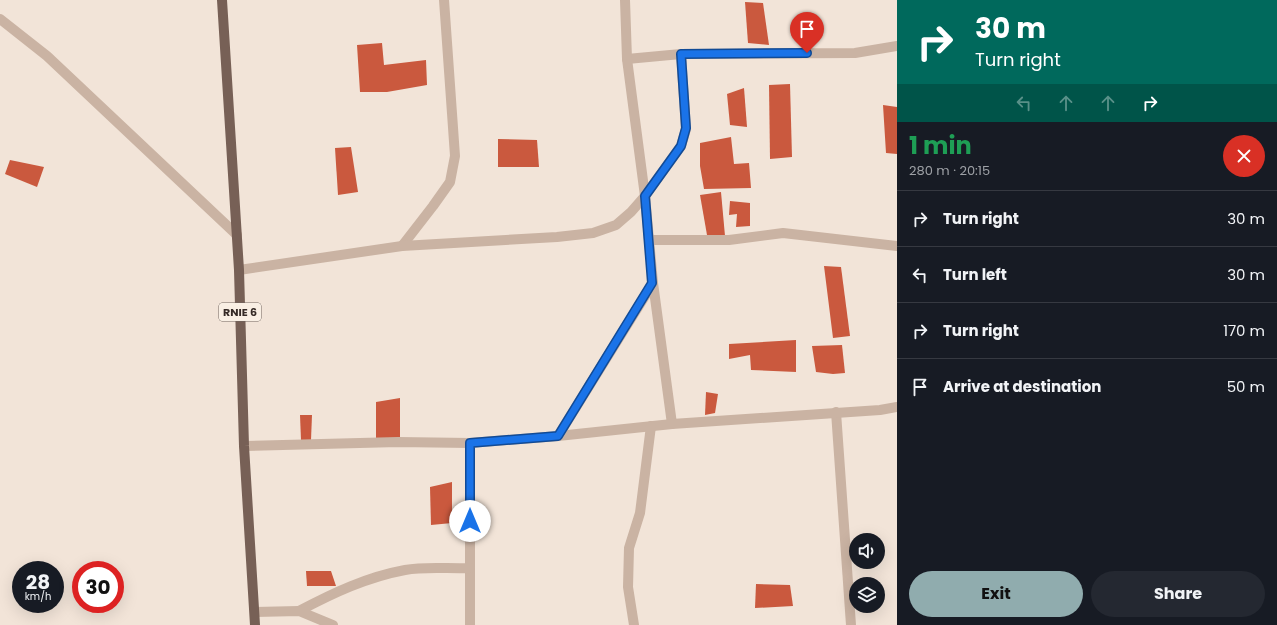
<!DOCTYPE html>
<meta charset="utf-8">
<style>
:root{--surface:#171b24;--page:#242831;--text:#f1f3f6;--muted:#9ea1a6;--line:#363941;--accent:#90acae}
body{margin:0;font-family:Poppins,sans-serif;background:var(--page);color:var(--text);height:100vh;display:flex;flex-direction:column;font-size:15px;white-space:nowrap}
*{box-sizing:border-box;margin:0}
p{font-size:13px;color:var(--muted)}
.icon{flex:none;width:22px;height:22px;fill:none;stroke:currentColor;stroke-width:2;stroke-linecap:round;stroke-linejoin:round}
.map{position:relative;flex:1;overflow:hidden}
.sheet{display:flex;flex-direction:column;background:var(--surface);width:380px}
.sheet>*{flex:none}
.guide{background:#00695c;color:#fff;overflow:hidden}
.buttons{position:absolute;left:849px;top:533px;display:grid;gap:8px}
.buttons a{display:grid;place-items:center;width:36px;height:36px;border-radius:50%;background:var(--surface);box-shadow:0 4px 16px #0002;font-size:20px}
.speed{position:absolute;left:12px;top:561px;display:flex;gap:8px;font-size:20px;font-weight:700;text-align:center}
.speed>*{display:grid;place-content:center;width:52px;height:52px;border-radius:50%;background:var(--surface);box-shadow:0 4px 16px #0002;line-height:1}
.speed small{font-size:10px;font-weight:400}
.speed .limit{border:6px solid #d22;background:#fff;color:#111}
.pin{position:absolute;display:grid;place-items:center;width:34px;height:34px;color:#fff;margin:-41px -17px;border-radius:50% 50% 50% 0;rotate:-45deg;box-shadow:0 0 4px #0007}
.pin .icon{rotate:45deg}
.me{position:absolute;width:44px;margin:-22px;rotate:0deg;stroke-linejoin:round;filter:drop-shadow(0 0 3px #0008)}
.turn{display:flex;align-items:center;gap:14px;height:84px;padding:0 12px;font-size:18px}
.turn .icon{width:52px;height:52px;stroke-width:2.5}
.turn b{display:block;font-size:28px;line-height:34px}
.lanes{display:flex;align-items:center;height:38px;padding:0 12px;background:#0003;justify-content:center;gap:20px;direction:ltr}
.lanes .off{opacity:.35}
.round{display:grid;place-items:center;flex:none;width:42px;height:42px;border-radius:21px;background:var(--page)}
.overview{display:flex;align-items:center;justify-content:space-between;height:68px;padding:0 12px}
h1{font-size:24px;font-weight:700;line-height:30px;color:#1e9e55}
.cta{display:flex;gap:8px;margin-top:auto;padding:8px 12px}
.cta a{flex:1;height:46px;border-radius:24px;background:var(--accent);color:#111;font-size:16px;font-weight:700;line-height:46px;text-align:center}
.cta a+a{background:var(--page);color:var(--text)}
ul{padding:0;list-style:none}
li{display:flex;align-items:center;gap:12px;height:56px;padding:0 12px;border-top:1px solid var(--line)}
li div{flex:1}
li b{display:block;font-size:15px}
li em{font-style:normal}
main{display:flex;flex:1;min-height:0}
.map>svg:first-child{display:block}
</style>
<main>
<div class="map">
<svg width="897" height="625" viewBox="0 0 897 625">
<rect width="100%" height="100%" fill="#f2e4d8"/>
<g fill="#ca593e">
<path d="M745 2 763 3 769 45 748 43Z"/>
<path d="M382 43 384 65 426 60 427 85 387 92H360L357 45Z"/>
<path d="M790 84 792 157 770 159 769 85Z"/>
<path d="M744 88 747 127 730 125 727 94Z"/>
<path d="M883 105 897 107V154L886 153Z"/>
<path d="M731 137 734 164 749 163 751 188 704 189 700 166V143Z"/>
<path d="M498 139 537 140 539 167H498Z"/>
<path d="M351 147 358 192 338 195 335 148Z"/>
<path d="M10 160 44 167 37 187 5 174Z"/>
<path d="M721 192 725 236 707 235 700 195Z"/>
<path d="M730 201 750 203V226L736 227 737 214 729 215Z"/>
<path d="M824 266 841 267 850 336 833 338Z"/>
<path d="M796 340V372L751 370 750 355 729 359V344Z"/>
<path d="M842 345 845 373 833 374 816 372 812 346Z"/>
<path d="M706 392 718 394 715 413 705 415Z"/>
<path d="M400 398V438H376V402Z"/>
<path d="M300 415H312L311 440H301Z"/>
<path d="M452 482V523L431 525 430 487Z"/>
<path d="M306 571H331L336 586H307Z"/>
<path d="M756 584 790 585 793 606 755 608Z"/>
</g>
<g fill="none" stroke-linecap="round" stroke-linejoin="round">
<g stroke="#cab3a3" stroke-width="10">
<path d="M0 19 47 56 237 235"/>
<path d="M627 59 681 54 855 53 897 46"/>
<path d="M649 240H729L783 233 897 246"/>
<path d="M402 246 433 206 450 182 455 156 444 0"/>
<path d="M239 270 402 246 557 237 593 233 616 225 631 212 645 196 681 146 686 129 681 54"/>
<path d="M653 283 672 424"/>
<path d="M836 412 851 625"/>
<path d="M558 436 653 283 645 196 627 59 625 0"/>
<path d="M470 443V625"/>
<path d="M244 446 398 442 470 443 558 436 672 424 880 410 897 407"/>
<path d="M299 611C333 593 367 577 405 570 426 566 449 569 470 568"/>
<path d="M255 612 299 611 333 625"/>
<path d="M634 625 628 587 629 548 640 513 651 426"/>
</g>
<path stroke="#776056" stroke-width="10" d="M222 0 239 270 244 446 255 625"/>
</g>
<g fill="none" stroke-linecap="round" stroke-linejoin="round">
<g stroke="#114b97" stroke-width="10">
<path id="route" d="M470 521V443L558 436 652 283 645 196 681 146 686 128 681 54 807 53"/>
</g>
<use href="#route" stroke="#1a73e8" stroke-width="7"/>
</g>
<g text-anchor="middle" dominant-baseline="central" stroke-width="3.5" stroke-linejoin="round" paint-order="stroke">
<rect fill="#f9efe4" stroke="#70655f" stroke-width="1" x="219" y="303" width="42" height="18" rx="3"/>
<g font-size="11" font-weight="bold" fill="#352a26">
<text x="240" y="312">RNIE 6</text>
</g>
</g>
</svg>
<div class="buttons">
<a><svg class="icon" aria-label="sound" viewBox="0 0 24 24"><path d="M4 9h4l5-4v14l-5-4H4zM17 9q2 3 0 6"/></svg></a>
<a><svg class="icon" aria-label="layers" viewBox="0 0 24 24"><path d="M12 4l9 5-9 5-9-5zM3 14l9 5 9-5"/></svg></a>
</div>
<div class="speed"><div>28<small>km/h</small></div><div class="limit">30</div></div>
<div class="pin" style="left:807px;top:53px;background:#d93025"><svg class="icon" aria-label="arrive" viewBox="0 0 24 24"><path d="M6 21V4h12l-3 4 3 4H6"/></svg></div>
<svg class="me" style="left:470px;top:521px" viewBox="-20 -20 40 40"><circle r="19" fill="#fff"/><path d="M0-13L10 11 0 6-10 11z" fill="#1a73e8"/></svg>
</div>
<section class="sheet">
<div class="guide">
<div class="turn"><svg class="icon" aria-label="right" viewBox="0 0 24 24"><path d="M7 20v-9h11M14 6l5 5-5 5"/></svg><div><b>30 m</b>Turn right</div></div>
<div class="lanes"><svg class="icon off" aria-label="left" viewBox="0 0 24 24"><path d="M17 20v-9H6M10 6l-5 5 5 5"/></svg><svg class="icon off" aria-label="ahead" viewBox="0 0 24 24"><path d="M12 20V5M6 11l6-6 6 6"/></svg><svg class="icon off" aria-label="ahead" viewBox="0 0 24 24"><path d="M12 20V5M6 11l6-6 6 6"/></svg><svg class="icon" aria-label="right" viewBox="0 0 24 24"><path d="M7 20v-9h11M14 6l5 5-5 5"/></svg></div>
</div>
<div class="overview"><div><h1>1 min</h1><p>280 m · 20:15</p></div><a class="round" style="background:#d93025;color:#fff"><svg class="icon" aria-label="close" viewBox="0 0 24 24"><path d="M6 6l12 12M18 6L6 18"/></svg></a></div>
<ul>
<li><svg class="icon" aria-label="right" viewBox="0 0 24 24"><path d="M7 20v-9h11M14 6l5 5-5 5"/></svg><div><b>Turn right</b></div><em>30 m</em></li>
<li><svg class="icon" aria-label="left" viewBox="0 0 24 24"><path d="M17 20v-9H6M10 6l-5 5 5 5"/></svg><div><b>Turn left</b></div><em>30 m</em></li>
<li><svg class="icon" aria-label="right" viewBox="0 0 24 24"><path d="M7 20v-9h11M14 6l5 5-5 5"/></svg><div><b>Turn right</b></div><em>170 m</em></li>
<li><svg class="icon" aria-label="arrive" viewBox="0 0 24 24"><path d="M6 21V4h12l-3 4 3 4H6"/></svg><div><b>Arrive at destination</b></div><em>50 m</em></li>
</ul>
<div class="cta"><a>Exit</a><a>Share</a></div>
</section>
</main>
